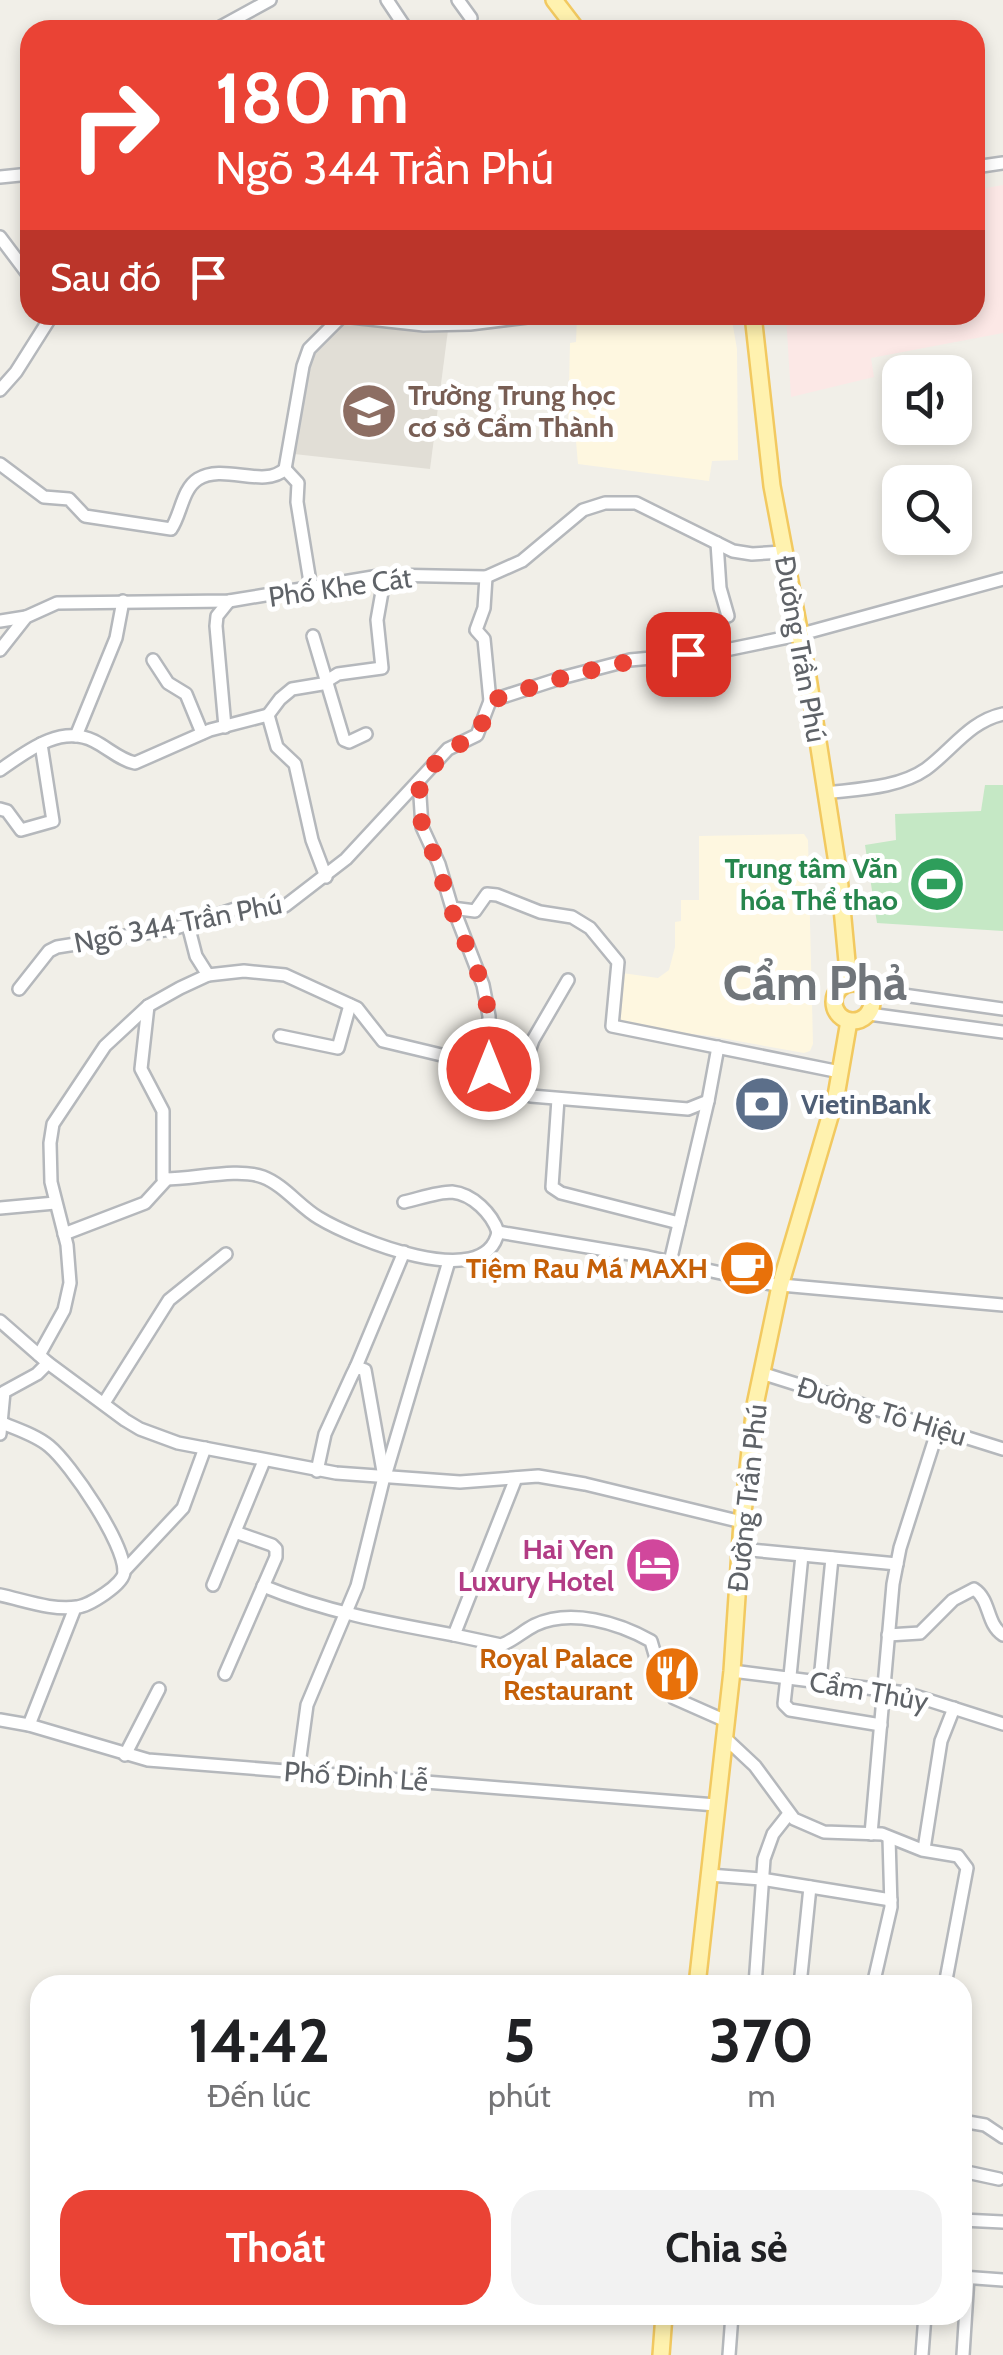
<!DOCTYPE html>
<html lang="vi">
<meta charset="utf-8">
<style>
:root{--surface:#fff;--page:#f2f2f2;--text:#202124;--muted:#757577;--accent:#ea4335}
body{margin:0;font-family:Cabin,sans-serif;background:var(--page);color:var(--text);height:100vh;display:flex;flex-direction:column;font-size:38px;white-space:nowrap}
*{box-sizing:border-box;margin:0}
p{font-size:32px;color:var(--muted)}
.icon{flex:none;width:55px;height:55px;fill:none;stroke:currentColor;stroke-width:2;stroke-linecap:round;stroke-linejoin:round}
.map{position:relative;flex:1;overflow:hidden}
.panel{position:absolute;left:30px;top:1975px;width:942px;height:350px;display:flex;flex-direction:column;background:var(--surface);border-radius:30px;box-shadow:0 5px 15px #0003}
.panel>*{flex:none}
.banner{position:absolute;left:20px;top:20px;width:965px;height:305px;border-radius:30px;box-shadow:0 5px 15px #0003;background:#ea4335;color:#fff;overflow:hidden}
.tools{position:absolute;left:882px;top:355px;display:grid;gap:20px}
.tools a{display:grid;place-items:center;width:90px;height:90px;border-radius:20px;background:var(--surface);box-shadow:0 5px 15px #0003;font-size:50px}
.pin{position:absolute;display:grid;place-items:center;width:85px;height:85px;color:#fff;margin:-42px;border-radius:20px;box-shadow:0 5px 15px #0006}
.me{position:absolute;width:110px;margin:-55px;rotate:0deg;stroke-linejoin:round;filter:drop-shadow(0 0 8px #0008)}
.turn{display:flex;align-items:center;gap:35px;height:210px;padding:0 30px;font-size:45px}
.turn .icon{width:130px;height:130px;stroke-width:2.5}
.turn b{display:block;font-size:70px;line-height:85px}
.then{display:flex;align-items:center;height:95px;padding:0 30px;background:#0003;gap:20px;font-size:38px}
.eta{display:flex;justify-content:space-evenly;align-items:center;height:170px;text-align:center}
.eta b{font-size:60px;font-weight:700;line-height:70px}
.action{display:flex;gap:20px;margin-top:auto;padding:20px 30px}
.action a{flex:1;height:115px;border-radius:30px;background:var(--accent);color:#fff;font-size:40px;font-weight:700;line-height:115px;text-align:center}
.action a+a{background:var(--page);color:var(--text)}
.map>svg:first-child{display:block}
</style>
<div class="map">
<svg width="1003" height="2355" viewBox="0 0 1003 2355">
<rect width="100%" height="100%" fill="#f1efe8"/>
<g fill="#fef7e0">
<path d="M589 315H731L737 349 738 460 712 461 709 481 578 464 575 430 568 428 570 343 576 342 577 317Z"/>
<path d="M804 834 808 840 813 1044 810 1051 804 1053 710 1036 615 1026 622 973 658 978 669 970 675 947V922L681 921V900H699V836Z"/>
</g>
<path fill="#e1ded6" d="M342 325 448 330 430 469 294 454 308 358 330 333Z"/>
<path fill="#fce8e6" d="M1003 185V333L871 358 874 377 791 397 786 315H975V190Z"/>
<path fill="#c5e8c5" d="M985 785H1003V931L877 923 865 845 896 840 895 814 981 811Z"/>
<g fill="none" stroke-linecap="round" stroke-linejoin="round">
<g stroke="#b5b8bc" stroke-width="16">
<g id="minor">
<path d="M387 0 407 30"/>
<path d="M458 0 471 18"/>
<path d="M215 30 270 0"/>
<path d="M975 167 1003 163"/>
<path d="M0 177 30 174"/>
<path d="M0 237 30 277"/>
<path d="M0 390 16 372 52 315"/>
<path d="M0 464 44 497 69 499 85 516 171 529C181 515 182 489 198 479 224 463 264 489 285 469L303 366 309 349 342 316 424 325 470 324 543 315"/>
<path d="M285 469 298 483 297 502 311 588"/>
<path d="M717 543 720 588 728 616"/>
<path d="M486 577 484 608 476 630 484 639 490 701"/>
<path d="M0 621 26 617"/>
<path d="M313 636 344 740 349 742 366 734"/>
<path d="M0 650 26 617 57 603 229 601 385 575 486 577 522 561 583 510 605 503H636L733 551 752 554 783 552"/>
<path d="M153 660 168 683 186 694 202 733"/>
<path d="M268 715 280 699 292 689 322 684 338 674 382 668 377 620 385 575"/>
<path d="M225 727 216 626 217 616 229 601"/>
<path d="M76 736 116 638 123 601"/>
<path d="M0 770C26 752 60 724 94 741 108 748 120 760 135 763L210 730 268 715 277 747 295 764 312 840 326 877"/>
<path d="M419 781 422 827 439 864 452 908 475 911 487 894 497 895 540 912 572 917 590 928 618 962 612 1026 840 1072"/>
<path d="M826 793C858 789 899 788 926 769 952 750 970 721 1003 714"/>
<path d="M0 809 7 811 21 830 53 821 41 744"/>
<path d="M454 910 483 985 489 1016V1069"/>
<path d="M188 925 196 956 208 975"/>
<path d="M19 989 49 951 57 947 176 928 244 906H285L346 859 448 749 477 735 490 701 561 678 630 660 716 652 798 635 1003 579"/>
<path d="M868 990 1003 1009"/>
<path d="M148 1006 141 1069 163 1111V1179C191 1180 237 1167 263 1177 284 1185 300 1207 319 1218 352 1238 486 1294 498 1232"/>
<path d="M869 1014 1003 1032"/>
<path d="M280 1036 338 1048 350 1005"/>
<path d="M516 1089 533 1040 568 980"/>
<path d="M558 1099 552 1187 561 1193 679 1223"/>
<path d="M404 1202C418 1199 437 1192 452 1192 473 1194 492 1214 498 1232"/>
<path d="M0 1208 55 1203"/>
<path d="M498 1232 648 1257 780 1286"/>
<path d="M64 1234 145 1203 166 1180"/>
<path d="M670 1262 708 1101"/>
<path d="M781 1285 1003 1305"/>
<path d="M0 1321 48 1363 125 1420 140 1429 178 1443 336 1473 460 1482 538 1476 585 1484 742 1522"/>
<path d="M39 1355 64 1310 70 1283 67 1245 51 1182 50 1143 53 1124 105 1046 148 1006 180 988 208 975 244 971 285 975 357 1008 383 1041 479 1064 512 1087 531 1096 688 1109 708 1101 718 1047"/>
<path d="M356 1367 404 1252"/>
<path d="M761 1373 1003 1449"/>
<path d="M104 1403 169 1300 226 1254"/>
<path d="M0 1434 4 1392 37 1374 48 1363"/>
<path d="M386 1473 449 1261"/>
<path d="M516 1478 454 1635 501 1645C513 1641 523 1631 535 1625 571 1608 619 1623 651 1641L658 1665 674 1698 726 1721"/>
<path d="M740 1549 897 1564"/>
<path d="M124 1571 183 1508 205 1448"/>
<path d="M213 1585 264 1461"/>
<path d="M263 1586C326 1612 388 1623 454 1635"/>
<path d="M0 1595C24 1600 53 1611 77 1607 89 1606 124 1584 124 1572 125 1544 71 1464 49 1446 36 1435 16 1429 0 1422"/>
<path d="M888 1635 920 1633 953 1600 974 1589C991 1600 986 1624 1003 1635"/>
<path d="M732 1671 906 1693 1003 1724"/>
<path d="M225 1674 276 1557V1549L272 1545 235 1532"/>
<path d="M790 1676 802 1555"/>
<path d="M787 1677 784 1704 790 1710 881 1725"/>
<path d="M820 1680 832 1558"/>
<path d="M0 1720 29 1725 148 1760 716 1805"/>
<path d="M29 1725 75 1608"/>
<path d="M724 1737 755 1766 794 1819 824 1832 882 1834 922 1850 958 1856 967 1868 945 1985"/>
<path d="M125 1755 159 1689"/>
<path d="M298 1772 307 1705 357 1586 384 1477 365 1370 356 1367 352 1375 325 1434 317 1471"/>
<path d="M871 1834 893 1584 900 1548 938 1429"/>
<path d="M924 1849 941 1741 954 1708"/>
<path d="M709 1875 761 1879 891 1900"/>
<path d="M755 1985 764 1859 773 1834 788 1815"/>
<path d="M800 1985 810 1887"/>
<path d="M873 1985 891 1907 889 1838"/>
<path d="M962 2121 985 2125 1003 2137"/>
<path d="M962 2171 999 2179"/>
<path d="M962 2220 1003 2222"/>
<path d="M962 2277 1003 2280"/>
<path d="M729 2355 732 2315"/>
<path d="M922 2355 925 2315"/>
<path d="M963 2355 968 2277"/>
</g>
</g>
<g stroke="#f2c960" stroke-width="20">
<g id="major">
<path d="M554 0 577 30"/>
<path d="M753 315 772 486 808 677 839 876 849 983"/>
<circle cx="853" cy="1002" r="19"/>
<path d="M697 1985 732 1671 742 1522 755 1405 780 1286 836 1096 849 1021"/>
<path d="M661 2355 664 2315"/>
</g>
</g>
<use href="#minor" stroke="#fff" stroke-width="11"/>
<use href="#major" stroke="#fff2af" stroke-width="15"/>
</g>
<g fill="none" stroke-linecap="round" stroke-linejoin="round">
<path stroke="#ea4335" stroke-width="18" stroke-dasharray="0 32.4" d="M489 1069V1016L483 985 449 904 438 864 422 827 419 781 448 750 478 735 490 701C555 679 619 659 688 654"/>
</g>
<defs>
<g id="school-disc" transform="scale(2.875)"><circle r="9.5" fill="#8d6e63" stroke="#fff"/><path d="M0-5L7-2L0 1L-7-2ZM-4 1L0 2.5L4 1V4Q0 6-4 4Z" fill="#fff"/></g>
<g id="stadium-disc" transform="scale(2.875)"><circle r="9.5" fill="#2e9e5b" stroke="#fff"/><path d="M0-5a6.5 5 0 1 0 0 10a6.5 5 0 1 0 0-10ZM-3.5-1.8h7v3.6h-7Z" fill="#fff"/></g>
<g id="bank-disc" transform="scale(2.875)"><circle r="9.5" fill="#5c6f8a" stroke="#fff"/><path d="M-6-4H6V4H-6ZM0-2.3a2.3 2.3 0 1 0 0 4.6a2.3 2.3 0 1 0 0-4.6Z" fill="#fff"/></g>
<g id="cafe-disc" transform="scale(2.875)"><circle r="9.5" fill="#e8710a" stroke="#fff"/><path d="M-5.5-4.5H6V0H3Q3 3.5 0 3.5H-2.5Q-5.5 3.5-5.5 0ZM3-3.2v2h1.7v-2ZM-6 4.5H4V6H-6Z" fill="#fff"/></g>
<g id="hotel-disc" transform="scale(2.875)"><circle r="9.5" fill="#d1479c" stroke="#fff"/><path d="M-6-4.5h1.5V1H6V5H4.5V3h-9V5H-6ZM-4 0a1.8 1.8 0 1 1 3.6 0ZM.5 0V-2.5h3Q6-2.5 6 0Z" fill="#fff"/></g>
<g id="restaurant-disc" transform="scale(2.875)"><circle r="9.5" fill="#e8710a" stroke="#fff"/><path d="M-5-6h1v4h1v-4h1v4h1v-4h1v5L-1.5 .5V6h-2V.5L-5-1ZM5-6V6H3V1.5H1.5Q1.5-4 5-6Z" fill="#fff"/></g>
</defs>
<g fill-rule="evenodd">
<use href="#school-disc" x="369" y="411"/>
<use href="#stadium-disc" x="937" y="884"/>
<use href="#bank-disc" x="762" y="1104"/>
<use href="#cafe-disc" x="747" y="1268"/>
<use href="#hotel-disc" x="653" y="1565"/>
<use href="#restaurant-disc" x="672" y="1674"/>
</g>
<g text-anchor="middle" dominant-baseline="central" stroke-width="10" stroke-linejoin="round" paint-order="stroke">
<g font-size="28" font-weight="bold" fill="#785e54" stroke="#fff" text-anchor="start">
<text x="408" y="395">Trường Trung học<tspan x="408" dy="32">cơ sở Cẩm Thành</tspan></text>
</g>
<g font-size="28" fill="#5f6368" stroke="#fff">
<text transform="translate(340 587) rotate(-8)">Phố Khe Cát</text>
<text transform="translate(801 649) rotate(80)">Đường Trần Phú</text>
<text transform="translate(178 923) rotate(-11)">Ngõ 344 Trần Phú</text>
<text transform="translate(882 1411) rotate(17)">Đường Tô Hiệu</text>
<text transform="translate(747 1498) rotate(-84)">Đường Trần Phú</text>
<text transform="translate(869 1691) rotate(10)">Cẩm Thủy</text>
<text transform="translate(356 1776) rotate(4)">Phố Đinh Lễ</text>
</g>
<g font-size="28" font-weight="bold" fill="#27864d" stroke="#fff" text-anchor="end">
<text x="898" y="868">Trung tâm Văn<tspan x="898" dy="32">hóa Thể thao</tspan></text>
</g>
<g font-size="28" font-weight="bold" fill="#4e5e75" stroke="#fff" text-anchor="start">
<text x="801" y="1104">VietinBank</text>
</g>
<g font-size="28" font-weight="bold" fill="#c56008" stroke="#fff" text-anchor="end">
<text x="708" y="1268">Tiệm Rau Má MAXH</text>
<text x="633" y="1658">Royal Palace<tspan x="633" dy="32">Restaurant</tspan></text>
</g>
<g font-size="28" font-weight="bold" fill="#b23c85" stroke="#fff" text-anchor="end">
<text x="614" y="1549">Hai Yen<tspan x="614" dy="32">Luxury Hotel</tspan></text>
</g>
<g font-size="48" font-weight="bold" fill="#70757a" stroke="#fff">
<text x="815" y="983">Cẩm Phả</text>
</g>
</g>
</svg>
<div class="tools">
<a><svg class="icon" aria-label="sound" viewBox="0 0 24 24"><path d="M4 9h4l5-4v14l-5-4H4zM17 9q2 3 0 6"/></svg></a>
<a><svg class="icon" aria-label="search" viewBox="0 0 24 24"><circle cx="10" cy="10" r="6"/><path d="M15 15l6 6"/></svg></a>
</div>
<div class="pin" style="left:688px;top:654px;background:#d93025"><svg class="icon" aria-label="arrive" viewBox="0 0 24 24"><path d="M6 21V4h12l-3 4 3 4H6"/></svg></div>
<svg class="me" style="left:489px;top:1069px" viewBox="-20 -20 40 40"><circle r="17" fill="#ea4335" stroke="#fff" stroke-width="3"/><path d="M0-11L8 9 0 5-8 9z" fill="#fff"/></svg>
<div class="banner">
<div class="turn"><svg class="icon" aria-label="right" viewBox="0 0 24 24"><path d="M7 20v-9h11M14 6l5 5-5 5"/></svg><div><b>180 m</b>Ngõ 344 Trần Phú</div></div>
<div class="then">Sau đó<svg class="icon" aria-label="arrive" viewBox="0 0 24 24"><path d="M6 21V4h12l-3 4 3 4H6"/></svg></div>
</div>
<section class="panel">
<div class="eta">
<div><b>14:42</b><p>Đến lúc</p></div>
<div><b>5</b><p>phút</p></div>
<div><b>370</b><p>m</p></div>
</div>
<div class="action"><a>Thoát</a><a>Chia sẻ</a></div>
</section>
</div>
